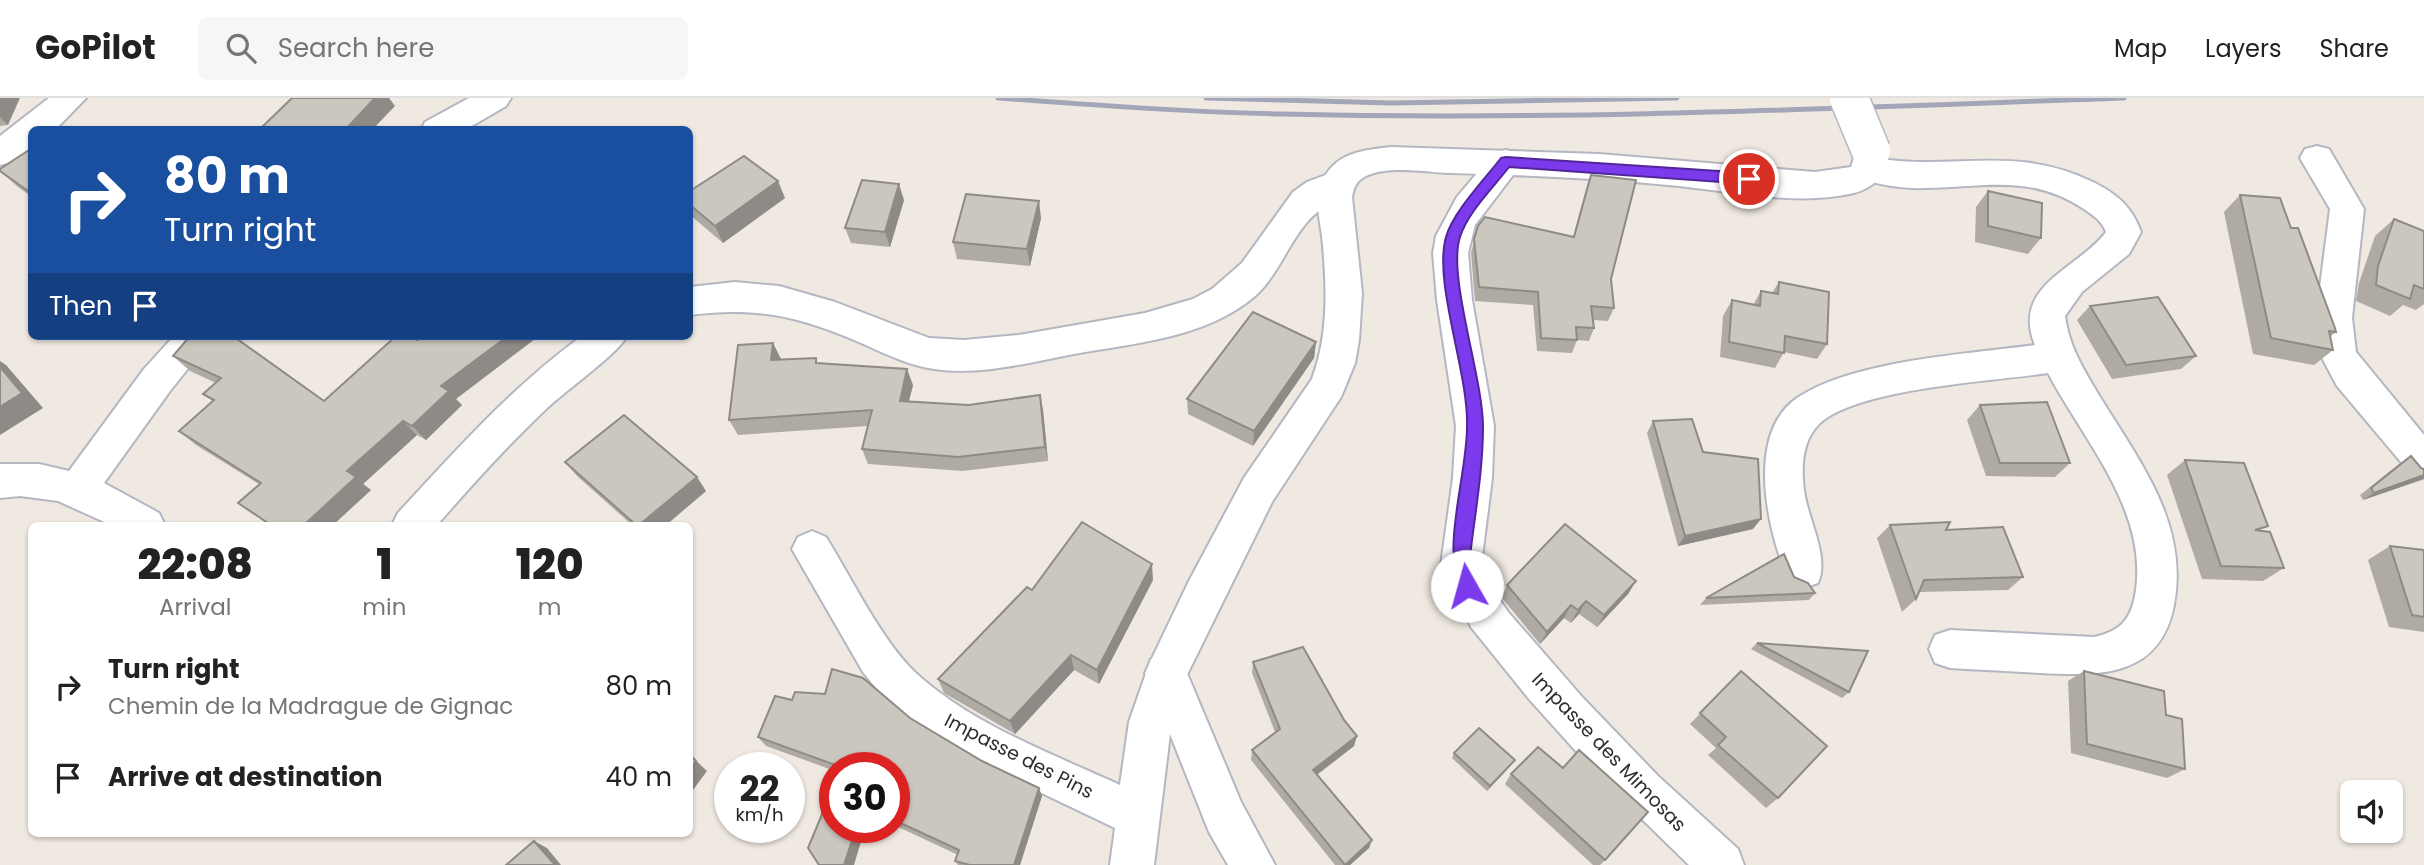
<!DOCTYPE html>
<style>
:root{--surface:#fff;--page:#f6f6f6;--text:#222;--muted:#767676;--line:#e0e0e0}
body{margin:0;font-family:Poppins,sans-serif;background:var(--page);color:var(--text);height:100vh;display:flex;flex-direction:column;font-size:26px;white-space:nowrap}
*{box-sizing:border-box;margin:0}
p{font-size:23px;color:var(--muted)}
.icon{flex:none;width:38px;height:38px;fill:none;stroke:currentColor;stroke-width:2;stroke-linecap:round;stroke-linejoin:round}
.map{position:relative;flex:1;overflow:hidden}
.drawer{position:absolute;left:28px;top:424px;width:665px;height:315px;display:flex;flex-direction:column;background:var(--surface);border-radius:10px;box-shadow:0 2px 5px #0004}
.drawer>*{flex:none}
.hud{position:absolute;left:28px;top:28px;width:665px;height:214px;border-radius:10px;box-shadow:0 2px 5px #0004;background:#1a4fa0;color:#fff;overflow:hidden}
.tools{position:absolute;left:2340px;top:682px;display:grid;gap:14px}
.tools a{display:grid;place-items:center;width:63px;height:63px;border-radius:10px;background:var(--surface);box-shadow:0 2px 5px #0004;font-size:35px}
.speed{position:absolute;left:714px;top:654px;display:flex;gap:14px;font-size:35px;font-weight:700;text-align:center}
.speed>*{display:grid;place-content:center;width:91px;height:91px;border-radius:50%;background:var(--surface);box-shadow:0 2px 5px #0004;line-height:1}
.speed small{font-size:18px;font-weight:400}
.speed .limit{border:10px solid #d22;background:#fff;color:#111}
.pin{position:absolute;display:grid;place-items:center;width:60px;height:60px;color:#fff;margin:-30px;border:4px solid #fff;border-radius:50%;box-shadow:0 2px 7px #0007}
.me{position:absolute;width:77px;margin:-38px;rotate:353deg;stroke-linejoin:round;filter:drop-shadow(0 0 5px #0008)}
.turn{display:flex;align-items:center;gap:24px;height:147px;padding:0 21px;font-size:32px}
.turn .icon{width:91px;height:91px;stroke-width:2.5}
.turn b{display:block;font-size:49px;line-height:60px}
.then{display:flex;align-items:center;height:66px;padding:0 21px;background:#0003;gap:14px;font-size:26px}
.eta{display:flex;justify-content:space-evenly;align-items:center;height:119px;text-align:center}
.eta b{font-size:42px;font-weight:800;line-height:49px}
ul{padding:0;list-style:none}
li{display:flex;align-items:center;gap:21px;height:91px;padding:0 21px}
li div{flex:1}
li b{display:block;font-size:26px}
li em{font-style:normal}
header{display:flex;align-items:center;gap:42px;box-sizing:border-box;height:98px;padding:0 35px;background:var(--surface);border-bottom:2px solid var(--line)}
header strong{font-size:33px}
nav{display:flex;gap:38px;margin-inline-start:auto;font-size:24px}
.search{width:490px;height:63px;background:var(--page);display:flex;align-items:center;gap:18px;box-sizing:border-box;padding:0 24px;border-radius:10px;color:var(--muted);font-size:26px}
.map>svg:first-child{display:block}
</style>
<header>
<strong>GoPilot</strong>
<div class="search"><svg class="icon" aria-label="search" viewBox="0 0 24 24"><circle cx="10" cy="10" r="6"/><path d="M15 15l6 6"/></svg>Search here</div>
<nav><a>Map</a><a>Layers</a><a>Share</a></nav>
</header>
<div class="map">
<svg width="2424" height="767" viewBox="0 0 2424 767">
<rect width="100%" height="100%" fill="#efe9e1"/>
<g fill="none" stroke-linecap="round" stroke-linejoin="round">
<g stroke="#b4b7c1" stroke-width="4">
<g id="street">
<path d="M49 0H86L55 32H32V49L12 64 0 67V38Z"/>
<path d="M469 0H511L506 8 465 32H421L425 24Z"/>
<path d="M2317 48 2329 51 2364 111 2352 220 2356 254 2424 337V380L2411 376 2337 288 2320 256 2316 220 2330 111 2300 60 2305 51Z"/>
<path d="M1506 52 1518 55 1523 64 1475 127 1468 155 1472 202 1494 328 1492 380 1481 467 1493 492 1508 514 1583 600 1658 678 1738 751 1744 767H1689L1602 682 1529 601 1471 529 1441 467 1453 380 1456 328 1437 202 1433 155 1436 138 1457 99 1494 55Z"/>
<path d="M1869 59C1952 75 2013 44 2095 85 2118 97 2132 109 2141 134L2129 156 2082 194 2065 218C2069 249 2084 272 2100 299 2140 364 2189 426 2174 507 2160 580 2099 578 2040 575 2010 573 1980 572 1950 570L1935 565 1929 551 1935 537 1950 532 2094 539C2122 533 2132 520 2136 492 2147 411 2084 343 2048 275 1995 283 1856 290 1819 326 1802 343 1801 369 1804 392 1807 420 1830 458 1818 485L1804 490 1790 485C1768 437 1744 337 1797 300 1854 262 1968 256 2035 247 2010 187 2080 170 2106 134 2102 123 2094 118 2084 111 2031 76 1986 89 1927 90 1903 91 1880 87 1857 80L1852 71 1857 62Z"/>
<path d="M1336 73 1348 77 1353 86C1345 100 1322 107 1309 122 1288 145 1278 178 1254 199 1205 240 1135 245 1074 256 1027 265 976 279 928 270 902 265 878 252 854 242 795 217 753 209 690 217V189L735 184 779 188 835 204 929 240 964 242 1019 237 1145 215 1193 201 1212 191 1242 165 1293 94 1307 84Z"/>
<path d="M174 238H214L170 293 104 385 159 415 165 427H111L58 403 20 398 0 400V366H39L69 373 144 271Z"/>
<path d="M582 238H627C617 257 563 294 544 313 506 349 471 388 437 427H392L398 415C456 352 513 288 582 238Z"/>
<path d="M812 433 826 439C851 479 883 546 918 577 972 626 1054 657 1120 687L1129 624 1151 561 1166 555 1181 561 1241 704 1275 767H1228L1209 734 1170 636 1154 767H1110L1115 730 987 669 917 627 887 604 863 574 792 451 798 439Z"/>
</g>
</g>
<g stroke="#b4b7c1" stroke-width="4">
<path id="secondary" d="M1871 41 1883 44C1896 68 1877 89 1854 95 1795 109 1728 92 1668 87 1596 80 1523 77 1450 75 1426 74 1388 67 1366 78 1356 83 1354 89 1352 99L1362 195 1359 242 1355 265 1341 299 1272 404 1181 589 1166 595 1151 589 1145 575 1189 483 1244 380 1312 281C1328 238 1327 193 1323 148 1322 132 1317 115 1318 99 1319 88 1326 73 1335 66 1349 53 1373 51 1391 49L1599 56 1815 74 1851 69 1859 44Z"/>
</g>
<use href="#street" fill="#fff" fill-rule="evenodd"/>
<use href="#secondary" fill="#fff" fill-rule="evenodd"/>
<g stroke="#a3a6b8" stroke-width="5">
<path d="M998 0C1092 7 1186 14 1281 16 1562 23 1843 10 2124 0"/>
<path d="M1206 0 1391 5 1677 0"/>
</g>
<g stroke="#b4b7c1" stroke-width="41" stroke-linecap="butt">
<path id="secondary-bridge" d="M1849 0 1871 53"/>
</g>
<use href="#secondary-bridge" stroke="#fff" stroke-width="38"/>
</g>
<g fill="#afaba4">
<path d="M0 0 8 27 0 28Z"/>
<path d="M32 50V99L18 89 0 73Z"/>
<path d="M1591 77 1611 181 1614 210 1608 223 1593 222 1594 230 1589 243 1577 242 1572 255 1537 253 1533 207 1475 203 1471 155 1478 128 1573 139 1586 91Z"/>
<path d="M690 93 785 100 723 145 690 117Z"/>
<path d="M1988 93 2041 140 2028 156 1975 144 1976 109Z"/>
<path d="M2240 97 2291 130 2336 234 2331 238 2333 252 2314 267 2253 256 2224 114Z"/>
<path d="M904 102 890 149 851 145 845 130Z"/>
<path d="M1041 120 1030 168 957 161 953 144Z"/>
<path d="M2394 121 2424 133V206L2416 212 2403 207 2390 218 2356 203 2359 185 2375 138Z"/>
<path d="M1779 184 1827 246 1817 261 1784 254 1775 270 1720 259 1723 218 1732 202 1753 207 1761 193 1772 195Z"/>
<path d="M2090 208 2196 258 2181 271 2112 281 2077 222Z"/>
<path d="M1316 244 1314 260 1253 348 1188 316 1187 301Z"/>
<path d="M773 245 780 262 818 265 913 287 909 303 969 307 1040 297 1043 312 1048 363 962 373 868 366 862 351 868 328 738 337 729 322Z"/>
<path d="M173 258 324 303 456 301 462 307 426 342 417 337 363 386 371 392 333 427H269L238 405 259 386 196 347 179 333 213 303 203 296 216 285 190 273Z"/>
<path d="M1980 307 2070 365 2055 379 1986 378 1967 322Z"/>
<path d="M1653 323 1703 354 1753 431 1678 448 1647 335Z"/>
<path d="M2411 358 2421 370V382L2363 402 2360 397 2399 366Z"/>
<path d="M2185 362 2284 470 2263 483 2202 481 2167 377Z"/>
<path d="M565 364 706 393 666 427H632L577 378Z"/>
<path d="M1890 427 1946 432 2023 479 2008 492 1919 494 1916 501 1902 514 1877 440Z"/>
<path d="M2390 448 2424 452V534L2389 529 2368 462Z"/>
<path d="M1794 479 1815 495 1809 502 1700 507 1706 500Z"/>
<path d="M1153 482 1099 586 1074 572 1015 636 944 595 938 581 1032 492Z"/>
<path d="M1636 483 1628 496 1597 529 1579 516 1571 525 1564 520 1540 546 1502 500 1507 487Z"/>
<path d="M1757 545 1849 594 1842 600 1751 551Z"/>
<path d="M1253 564 1354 648 1317 677 1372 742 1369 750 1350 767H1335L1251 662 1252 652 1275 634 1252 575Z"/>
<path d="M1741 573 1778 700 1766 710 1708 657 1716 650 1690 626Z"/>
<path d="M2084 573 2185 671 2167 680 2071 655 2068 583Z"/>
<path d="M792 602 910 620 1042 698 1020 767H958L955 763 958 757 894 727V670H835V673L766 648 758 639Z"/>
<path d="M1454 655 1511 667 1487 693 1452 660Z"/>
<path d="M1511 676 1605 762 1600 767H1593L1505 686Z"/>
</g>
<g fill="#8e8b86">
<path d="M0 0H20L8 27 0 19Z"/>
<path d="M375 0H389L395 8 372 32H345Z"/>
<path d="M778 83 785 100 723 145 715 128Z"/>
<path d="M899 86 904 102 890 149 885 134Z"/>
<path d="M1039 103 1041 120 1030 168 1027 151Z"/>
<path d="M508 238H539L456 301 462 307 426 342 412 328 441 288Z"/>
<path d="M1316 244 1314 260 1253 348 1254 333Z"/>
<path d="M773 245 781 261 779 278 771 262Z"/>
<path d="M0 263 6 267 43 310 0 337Z"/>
<path d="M907 271 913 287 905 318 900 303Z"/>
<path d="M1040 297 1043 312 1048 363 1045 349Z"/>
<path d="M403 323 417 337 363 386 371 392 333 427H304L347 373Z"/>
<path d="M2424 377V380L2421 382 2363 402 2374 395Z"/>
<path d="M697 379 706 393 666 427H639Z"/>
<path d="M1761 421 1753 431 1678 448 1685 438Z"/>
<path d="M1152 466 1153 482 1099 586 1097 572Z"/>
<path d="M1636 483 1628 496 1597 529 1604 517Z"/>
<path d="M1586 503 1579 516 1571 525 1578 512Z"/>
<path d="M1571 507 1564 520 1540 546 1547 534Z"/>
<path d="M1071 557 1074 572 1015 636 1010 623Z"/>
<path d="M1357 638 1354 648 1311 681 1313 672Z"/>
<path d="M690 657 707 673 690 696Z"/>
<path d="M1515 662 1511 667 1487 693 1490 688Z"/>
<path d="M1039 690 1042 698 1020 767H1014Z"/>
<path d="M856 730H865L854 767H844Z"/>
<path d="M1372 742 1369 750 1350 767H1345Z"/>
<path d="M534 743 547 750 561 767H555Z"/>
</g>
<g fill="#cbc7bf" stroke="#8e8b86" stroke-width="2">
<path d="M292 0H375L345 32H339L334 30 333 32H259Z"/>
<path d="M32 50V95H31L0 73V71Z"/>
<path d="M744 58 778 83 715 128 690 107V93Z"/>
<path d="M1591 77 1636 82 1611 181 1614 210 1591 208 1594 230 1576 229 1577 242 1541 240 1538 194 1479 189 1474 141 1478 128 1485 119 1574 139Z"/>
<path d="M862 82 899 86 885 134 845 130Z"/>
<path d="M1988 93 2042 105 2041 140 1988 128Z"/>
<path d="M966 96 1039 103 1027 151 953 144Z"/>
<path d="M2240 97 2280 100 2291 130H2298L2335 230 2336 234 2329 233 2333 252 2271 240Z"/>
<path d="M2394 121 2424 133V191L2414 187 2410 201 2376 187 2378 168Z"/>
<path d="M1779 184 1829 194 1827 246 1785 238 1784 255 1729 244 1732 202 1760 208 1761 193 1778 196Z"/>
<path d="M2158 199 2196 258 2126 267 2090 208Z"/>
<path d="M1253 214 1316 244 1254 333 1187 301Z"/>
<path d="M190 238H233L324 303 396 238H410L417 242 423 238H508L441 288 449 293 412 328 403 323 347 373 356 379 304 427H271L238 405 261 385 179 333 214 302 203 296 221 280 173 258Z"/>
<path d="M773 245 771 262 816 260V265L907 271 900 303 969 307 1040 297 1045 349 958 359 862 351 872 312 729 322 738 247Z"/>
<path d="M0 269 22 295 0 309Z"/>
<path d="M2047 304 2070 365H2000L1980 307Z"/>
<path d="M624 317 697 379 639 427H636L565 364Z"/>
<path d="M1692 321 1703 354 1758 361 1761 421 1685 438 1653 323Z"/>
<path d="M2411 358 2421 370 2424 371V377L2374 395 2371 390Z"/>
<path d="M2185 362 2244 365 2268 428 2255 432 2270 434 2284 470 2221 468Z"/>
<path d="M1082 424 1152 466 1097 572 1071 557 1010 623 938 581 1027 489 1032 492Z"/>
<path d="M1950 424 1946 432 2003 429 2023 479 1924 482 1916 501 1890 427Z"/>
<path d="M1565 426 1636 483 1604 517 1586 503 1578 512 1571 507 1547 534 1507 487Z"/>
<path d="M2390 448 2424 452V519L2412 517Z"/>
<path d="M1784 456 1794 479 1808 485 1815 495 1706 500Z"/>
<path d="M1757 545 1868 553 1849 594Z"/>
<path d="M1303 549 1344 622 1357 638 1313 672 1372 742 1345 767 1252 652 1280 631 1253 564Z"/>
<path d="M832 571 863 580 910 620 982 663 1039 690 1014 767H970L955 763 959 752 894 722V670H841V669L758 639 775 598 792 602 795 594 825 596Z"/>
<path d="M1741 573 1827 648 1778 700 1718 647 1726 639 1700 615Z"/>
<path d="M2084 573 2164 593 2166 617 2182 621 2185 671 2087 646Z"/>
<path d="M1479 630 1515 662 1490 688 1454 655Z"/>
<path d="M1538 649 1563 670 1579 652 1648 714 1605 762 1511 676Z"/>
<path d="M690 657 696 663 690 672Z"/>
<path d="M835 685V730H856L844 767H819L808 750Z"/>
<path d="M534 743 555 767H506Z"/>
</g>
<path fill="#7c3aed" stroke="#51269a" stroke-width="2" d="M1506 59 1749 75 1756 81 1749 86 1509 69C1493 90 1468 114 1460 139 1447 178 1483 279 1483 329 1483 374 1474 421 1469 467L1475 488 1467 495 1461 493C1441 449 1467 378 1467 329 1469 275 1433 185 1446 139 1453 114 1485 81 1501 60Z"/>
<g text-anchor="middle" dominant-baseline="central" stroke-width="5" stroke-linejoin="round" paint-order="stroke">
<g font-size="19" fill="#2e2e2e" stroke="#fff">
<text transform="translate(1609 654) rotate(46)">Impasse des Mimosas</text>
<text transform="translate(1019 658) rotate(27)">Impasse des Pins</text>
</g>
</g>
</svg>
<div class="tools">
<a><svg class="icon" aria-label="sound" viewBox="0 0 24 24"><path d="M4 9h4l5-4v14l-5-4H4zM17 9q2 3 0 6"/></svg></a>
</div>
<div class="speed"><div>22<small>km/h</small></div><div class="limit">30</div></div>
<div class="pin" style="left:1749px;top:81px;background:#d93025"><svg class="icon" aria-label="arrive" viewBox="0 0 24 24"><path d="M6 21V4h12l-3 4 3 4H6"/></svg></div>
<svg class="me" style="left:1467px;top:488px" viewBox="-20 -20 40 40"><circle r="19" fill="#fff"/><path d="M0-13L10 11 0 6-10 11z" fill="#7c3aed"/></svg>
<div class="hud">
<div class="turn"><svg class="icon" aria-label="right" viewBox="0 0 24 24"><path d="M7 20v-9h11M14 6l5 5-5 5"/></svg><div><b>80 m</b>Turn right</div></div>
<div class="then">Then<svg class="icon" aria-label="arrive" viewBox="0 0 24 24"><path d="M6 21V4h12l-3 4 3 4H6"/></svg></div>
</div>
<section class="drawer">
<div class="eta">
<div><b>22:08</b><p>Arrival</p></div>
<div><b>1</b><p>min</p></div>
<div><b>120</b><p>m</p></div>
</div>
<ul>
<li><svg class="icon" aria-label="right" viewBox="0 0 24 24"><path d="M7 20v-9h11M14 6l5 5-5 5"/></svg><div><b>Turn right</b><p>Chemin de la Madrague de Gignac</p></div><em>80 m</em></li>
<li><svg class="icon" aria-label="arrive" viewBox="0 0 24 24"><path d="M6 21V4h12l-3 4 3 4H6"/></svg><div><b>Arrive at destination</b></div><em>40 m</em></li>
</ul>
</section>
</div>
